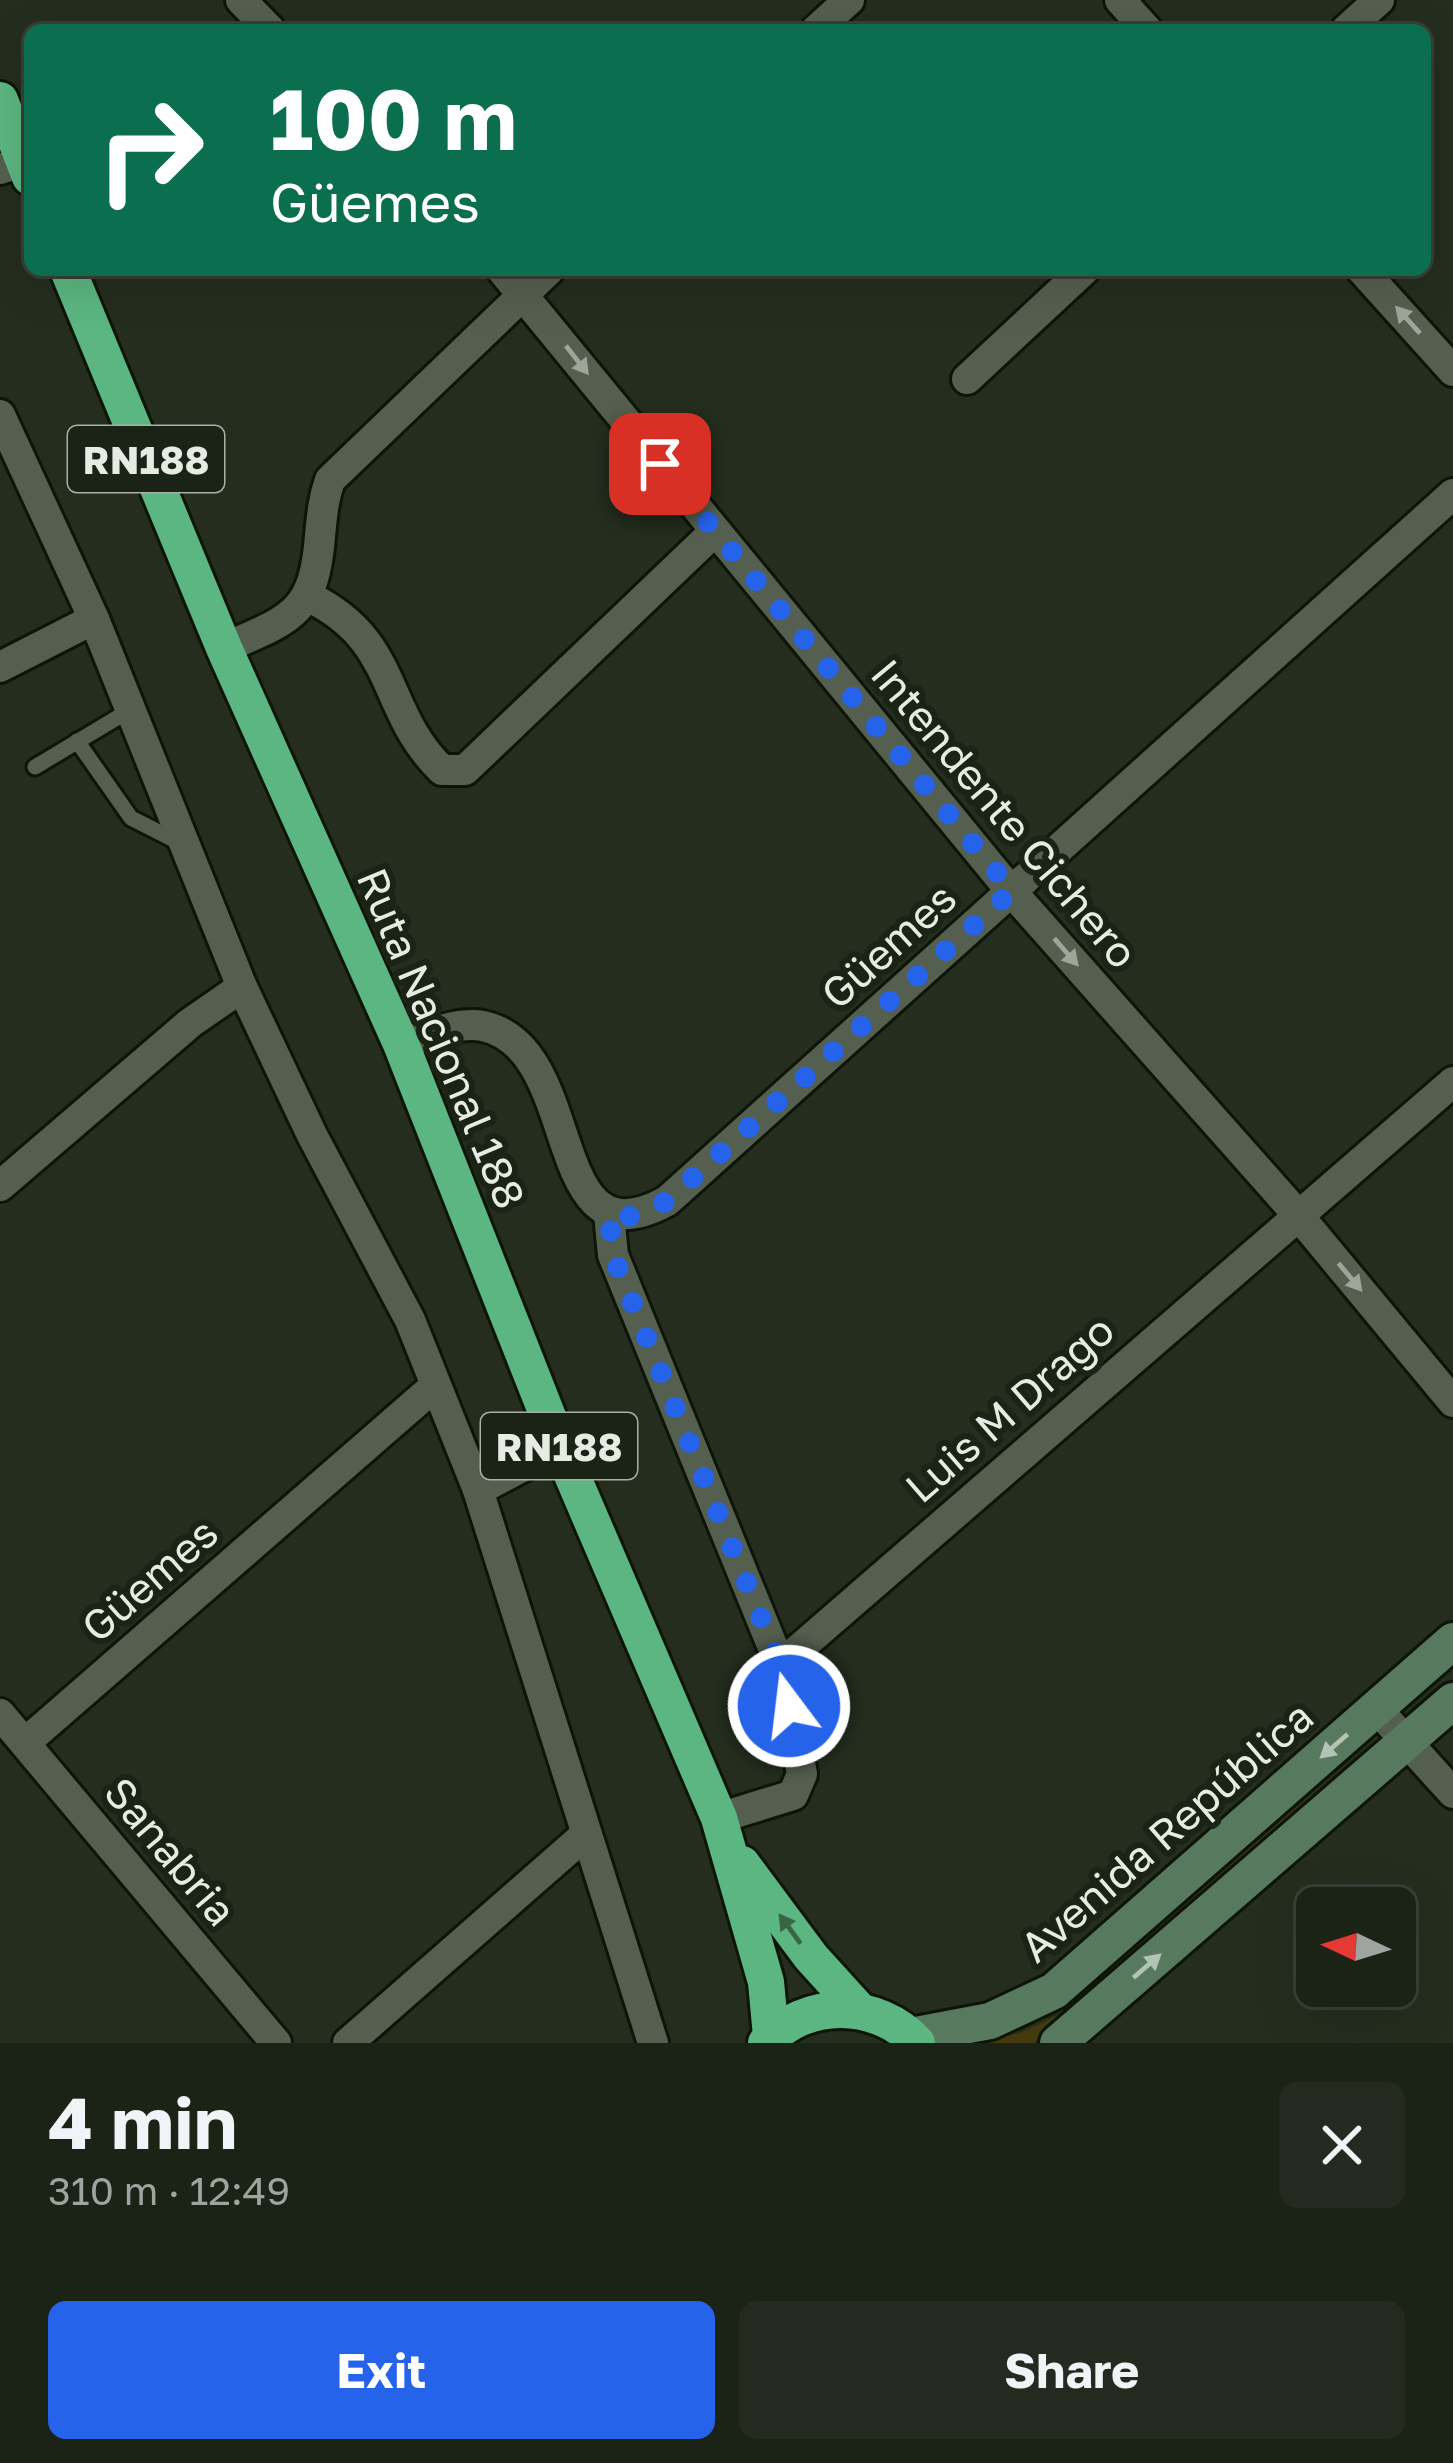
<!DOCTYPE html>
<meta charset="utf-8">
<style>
:root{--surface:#1b2216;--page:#242a1f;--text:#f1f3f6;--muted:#a0a4a1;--line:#393f35;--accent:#2563eb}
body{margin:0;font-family:"Golos Text",sans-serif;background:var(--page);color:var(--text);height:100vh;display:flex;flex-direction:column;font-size:45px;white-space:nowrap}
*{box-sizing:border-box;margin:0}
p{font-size:39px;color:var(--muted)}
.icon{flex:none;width:66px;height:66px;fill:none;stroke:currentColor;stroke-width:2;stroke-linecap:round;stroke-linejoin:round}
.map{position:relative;height:2043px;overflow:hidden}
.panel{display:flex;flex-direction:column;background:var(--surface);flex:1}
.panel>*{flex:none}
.top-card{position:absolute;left:24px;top:24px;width:1407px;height:252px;border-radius:18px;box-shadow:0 12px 48px #0002,0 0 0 3px var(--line);background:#0b6e4f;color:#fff;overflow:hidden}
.needle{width:78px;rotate:274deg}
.controls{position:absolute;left:1296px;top:1887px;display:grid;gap:24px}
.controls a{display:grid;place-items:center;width:120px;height:120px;border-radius:18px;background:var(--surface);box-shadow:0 12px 48px #0002,0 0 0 3px var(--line);font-size:60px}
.pin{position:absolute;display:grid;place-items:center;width:102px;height:102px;color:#fff;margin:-51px;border-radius:24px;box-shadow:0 6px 18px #0006}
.me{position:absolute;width:132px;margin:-66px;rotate:345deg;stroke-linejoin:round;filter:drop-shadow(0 0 9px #0008)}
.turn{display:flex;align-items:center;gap:42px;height:252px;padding:0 48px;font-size:54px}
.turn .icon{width:156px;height:156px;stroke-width:2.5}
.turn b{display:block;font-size:84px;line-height:102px}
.round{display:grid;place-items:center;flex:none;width:126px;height:126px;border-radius:18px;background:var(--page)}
.headline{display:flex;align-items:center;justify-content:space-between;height:204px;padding:0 48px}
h1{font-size:72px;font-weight:700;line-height:90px}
.primary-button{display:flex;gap:24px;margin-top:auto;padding:24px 48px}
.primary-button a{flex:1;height:138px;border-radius:18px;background:var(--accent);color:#fff;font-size:48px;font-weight:700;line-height:138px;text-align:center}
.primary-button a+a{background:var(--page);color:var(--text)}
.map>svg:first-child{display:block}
</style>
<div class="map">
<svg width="1453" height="2043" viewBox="0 0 1453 2043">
<rect width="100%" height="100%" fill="#242d1e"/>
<path fill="#45390e" d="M1360 1752 1034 2043H962L1020 2033 1060 2014Z"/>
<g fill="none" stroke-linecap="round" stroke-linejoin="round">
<g stroke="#0d1508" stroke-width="21">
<g id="lane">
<path d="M77 741 131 818 184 845"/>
<path d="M35 767 130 710"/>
</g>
</g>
<g stroke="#0d1508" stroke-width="36">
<g id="street">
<path d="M241 0 270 30"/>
<path d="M1120 0 1147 30"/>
<path d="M816 30 849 0"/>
<path d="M1346 30 1379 0"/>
<path d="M0 169 24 161"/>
<path d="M502 270 1011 891 1298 1215 1453 1402"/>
<path d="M1362 270 1453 371"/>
<path d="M967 379 1084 270"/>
<path d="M0 415 94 619 242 987 312 1135 410 1320 478 1490 653 2043"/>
<path d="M309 597C400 641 380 710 442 770H465L714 532"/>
<path d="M224 648C291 619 314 614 320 536 322 516 323 500 330 480L549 270"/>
<path d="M0 667 94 619"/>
<path d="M401 1044C426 1036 456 1021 483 1026 587 1048 541 1270 667 1201L1453 494"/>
<path d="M0 1186 190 1023 242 987"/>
<path d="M609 1214 613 1255 783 1672"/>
<path d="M478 1490 560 1447"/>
<path d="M1376 1708 1453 1793"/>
<path d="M0 1714 276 2043"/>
<path d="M26 1742 435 1386"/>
<path d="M719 1818 793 1795 802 1774 783 1672 793 1654 1453 1082"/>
<path d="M348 2043 584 1836"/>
</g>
</g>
<g stroke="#0d1508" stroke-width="42">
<g id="secondary">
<path d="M911 2036 990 2021 1054 1991 1453 1641"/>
<path d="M1058 2043 1453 1701"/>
</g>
</g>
<g stroke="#0d1508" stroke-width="42">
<g id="highway">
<path d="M0 100 30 177"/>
<path d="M68 270 224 648 401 1044 560 1447 719 1818 766 1982 771 2036"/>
<path d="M742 1864 811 1957 860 2011"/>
<path d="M766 2043C805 1998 878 2000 917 2043"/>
</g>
</g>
<use href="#lane" stroke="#555f4f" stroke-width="15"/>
<use href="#street" stroke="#555f4f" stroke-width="30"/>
<use href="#secondary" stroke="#57795e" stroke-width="36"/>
<use href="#highway" stroke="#5cb681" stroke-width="36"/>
</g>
<defs><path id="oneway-solid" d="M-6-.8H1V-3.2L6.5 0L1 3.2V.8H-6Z" transform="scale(3)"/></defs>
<g fill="#9ea699">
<use href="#oneway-solid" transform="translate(1408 320) rotate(-132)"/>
<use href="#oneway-solid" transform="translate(577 360) rotate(52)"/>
<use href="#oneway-solid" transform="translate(1066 952) rotate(49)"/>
<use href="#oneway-solid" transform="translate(1350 1277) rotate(50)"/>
</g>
<g fill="#b4c4b4">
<use href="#oneway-solid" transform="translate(1334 1746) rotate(139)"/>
<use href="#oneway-solid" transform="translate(1147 1966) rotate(-41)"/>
</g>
<use fill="#386546" href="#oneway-solid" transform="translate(790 1929) rotate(-126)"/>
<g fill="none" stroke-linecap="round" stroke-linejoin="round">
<path stroke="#2563eb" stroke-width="21" stroke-dasharray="0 37.8" d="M660 464 1012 891 667 1201 636 1217 609 1214 613 1255 783 1672 789 1706"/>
</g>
<g text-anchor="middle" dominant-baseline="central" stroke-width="12" stroke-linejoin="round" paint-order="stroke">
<g fill="#1a2315" stroke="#a9b0a5" stroke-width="3">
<rect x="68" y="426" width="156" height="66" rx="9"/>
<rect x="481" y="1413" width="156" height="66" rx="9"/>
</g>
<g font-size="39" font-weight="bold" fill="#e6ece3">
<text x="146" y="459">RN188</text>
<text x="559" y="1446">RN188</text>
</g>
<g font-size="42" fill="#e6ece3" stroke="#1a2315">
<text transform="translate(1005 813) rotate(50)">Intendente Cichero</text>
<text transform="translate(888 945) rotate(-42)">Güemes</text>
<text transform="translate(442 1038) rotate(67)">Ruta Nacional 188</text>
<text transform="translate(1009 1408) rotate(-41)">Luis M Drago</text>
<text transform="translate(149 1579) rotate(-41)">Güemes</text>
<text transform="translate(1166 1831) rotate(-41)">Avenida República</text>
<text transform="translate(171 1851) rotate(50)">Sanabria</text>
</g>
</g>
</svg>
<div class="controls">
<a><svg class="needle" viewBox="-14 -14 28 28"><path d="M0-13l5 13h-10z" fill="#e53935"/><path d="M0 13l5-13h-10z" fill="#a0a4a1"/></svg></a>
</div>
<div class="pin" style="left:660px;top:464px;background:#d93025"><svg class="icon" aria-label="arrive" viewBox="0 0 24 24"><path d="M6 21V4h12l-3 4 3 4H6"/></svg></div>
<svg class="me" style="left:789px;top:1706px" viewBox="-20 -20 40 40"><circle r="17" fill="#2563eb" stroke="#fff" stroke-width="3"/><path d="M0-11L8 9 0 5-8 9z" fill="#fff"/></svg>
<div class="top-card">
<div class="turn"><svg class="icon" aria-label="right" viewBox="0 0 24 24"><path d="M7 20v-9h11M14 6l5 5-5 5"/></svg><div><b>100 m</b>Güemes</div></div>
</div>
</div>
<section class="panel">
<div class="headline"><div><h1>4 min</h1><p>310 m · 12:49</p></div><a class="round"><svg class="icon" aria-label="close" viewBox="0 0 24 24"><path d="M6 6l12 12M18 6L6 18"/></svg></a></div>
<div class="primary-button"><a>Exit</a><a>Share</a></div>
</section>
